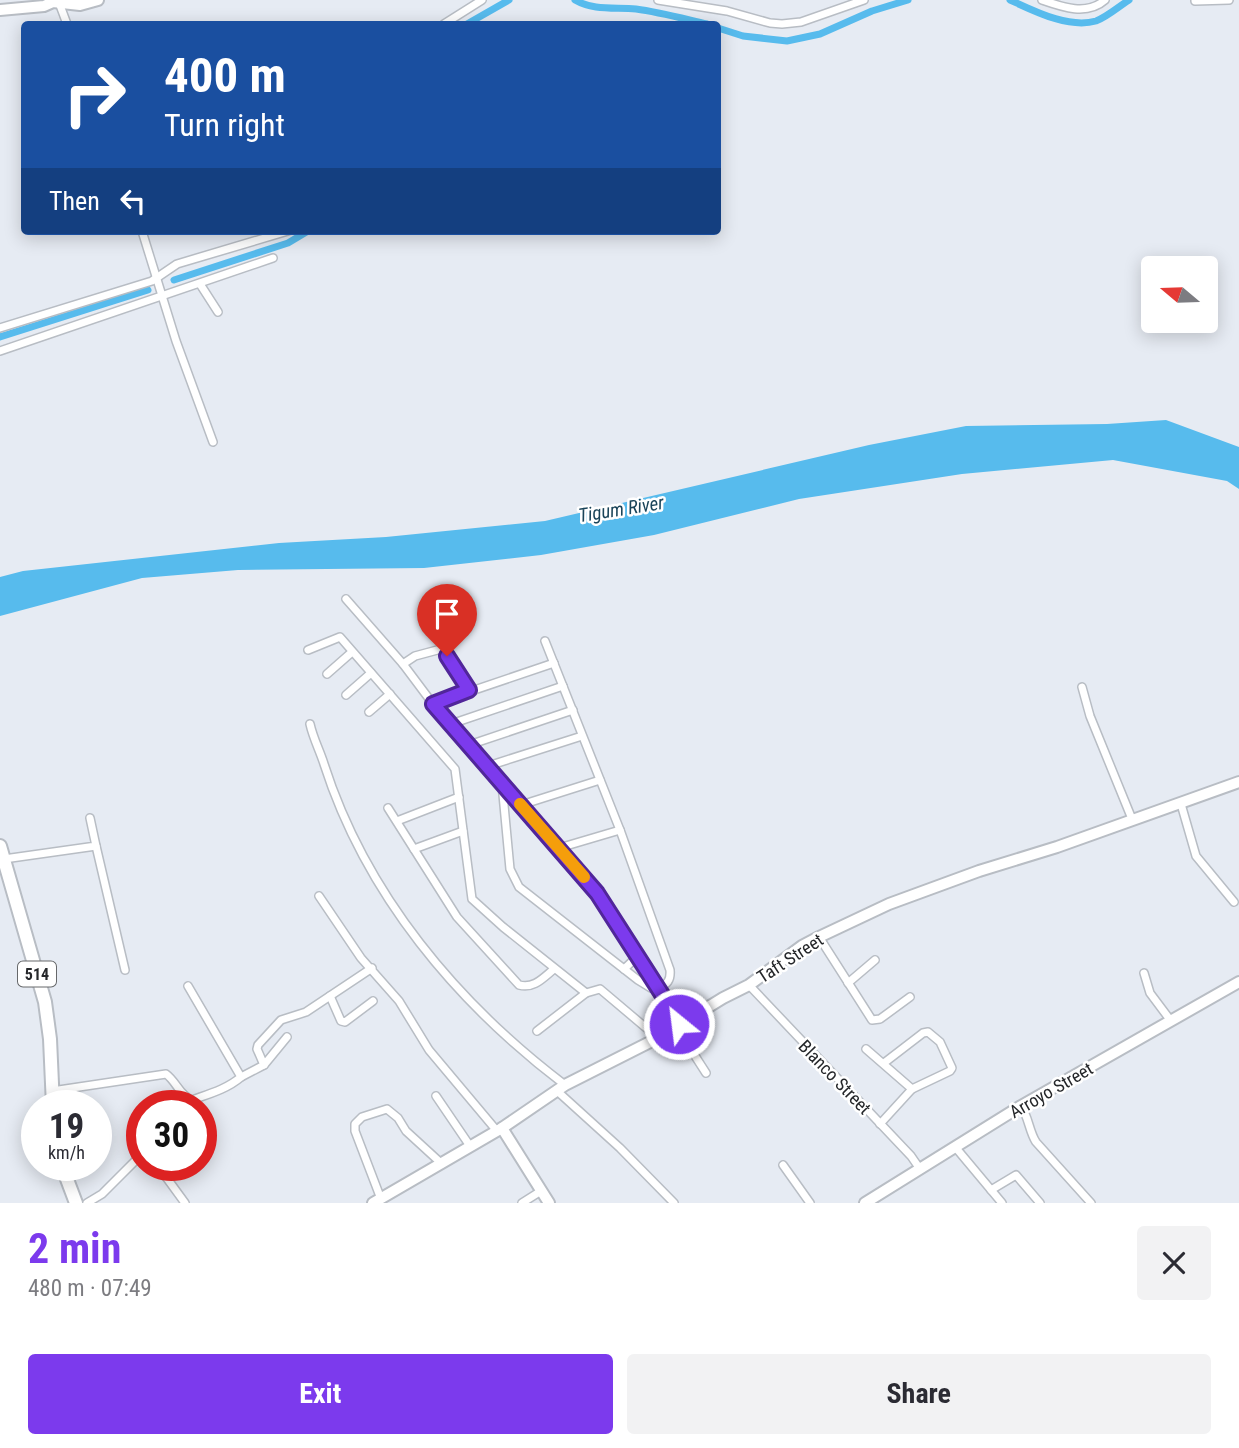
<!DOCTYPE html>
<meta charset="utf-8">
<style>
:root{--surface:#fff;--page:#f2f2f3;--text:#2b2b33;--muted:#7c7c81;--accent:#7c3aed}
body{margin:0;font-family:"Roboto Condensed",sans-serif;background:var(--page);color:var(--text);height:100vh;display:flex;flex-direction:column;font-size:26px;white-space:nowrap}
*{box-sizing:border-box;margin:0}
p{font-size:23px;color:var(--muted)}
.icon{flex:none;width:38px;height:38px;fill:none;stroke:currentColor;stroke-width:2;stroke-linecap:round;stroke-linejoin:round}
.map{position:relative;height:1203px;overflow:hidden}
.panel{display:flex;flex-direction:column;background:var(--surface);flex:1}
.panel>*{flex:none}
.guide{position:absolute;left:21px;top:21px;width:700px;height:214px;border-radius:7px;box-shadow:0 4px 18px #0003;background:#1a4fa0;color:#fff;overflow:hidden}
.needle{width:46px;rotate:289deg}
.fabs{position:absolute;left:1141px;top:256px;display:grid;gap:14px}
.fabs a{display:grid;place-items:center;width:77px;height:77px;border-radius:7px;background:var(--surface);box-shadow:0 4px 18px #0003;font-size:35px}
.speed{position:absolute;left:21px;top:1090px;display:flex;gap:14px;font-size:35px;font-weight:700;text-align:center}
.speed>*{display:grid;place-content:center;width:91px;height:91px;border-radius:50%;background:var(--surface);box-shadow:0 4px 18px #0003;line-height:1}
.speed small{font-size:18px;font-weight:400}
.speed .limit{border:10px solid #d22;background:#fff;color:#111}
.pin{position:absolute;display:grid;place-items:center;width:60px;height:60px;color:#fff;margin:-72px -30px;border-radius:50% 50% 50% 0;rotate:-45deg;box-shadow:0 0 7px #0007}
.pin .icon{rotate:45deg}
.me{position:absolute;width:77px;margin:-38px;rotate:331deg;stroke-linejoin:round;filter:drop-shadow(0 0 5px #0008)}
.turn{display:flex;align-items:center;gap:24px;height:147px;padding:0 28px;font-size:32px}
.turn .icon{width:91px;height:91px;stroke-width:2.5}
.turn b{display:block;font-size:49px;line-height:60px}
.then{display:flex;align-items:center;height:66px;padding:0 28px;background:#0003;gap:14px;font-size:26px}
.round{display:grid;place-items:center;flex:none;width:74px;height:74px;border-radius:7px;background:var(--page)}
.overview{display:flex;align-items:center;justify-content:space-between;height:119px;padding:0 28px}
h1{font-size:42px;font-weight:700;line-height:52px;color:var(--accent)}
.action{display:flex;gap:14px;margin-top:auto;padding:14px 28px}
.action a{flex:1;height:80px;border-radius:7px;background:var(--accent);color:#fff;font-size:28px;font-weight:700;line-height:80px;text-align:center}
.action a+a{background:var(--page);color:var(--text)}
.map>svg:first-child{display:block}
</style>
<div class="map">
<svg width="1239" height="1203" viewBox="0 0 1239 1203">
<rect width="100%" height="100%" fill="#e6ebf3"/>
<path fill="#57bbed" d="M1166 420 1239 447V489L1227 481 1113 460 962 474 799 499 654 535 541 555 424 568 238 570 142 578 0 616V577L23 571 279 543 386 537 545 521 869 445 966 426 1107 424Z"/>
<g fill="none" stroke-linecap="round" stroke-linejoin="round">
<g stroke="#57bbed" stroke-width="7">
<path d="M575 0C594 11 615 7 636 9 659 12 685 19 707 24"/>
<path d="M1010 0C1034 11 1069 29 1096 21 1107 17 1118 7 1129 0"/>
<path d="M467 24 509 0"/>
<path d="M718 28 743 36 787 41 820 34 872 11 908 0"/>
<path d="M174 280 288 243 308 231"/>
<path d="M0 337 148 290"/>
</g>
<g stroke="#b8bdc4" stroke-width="10">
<g id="street">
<path d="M58 0 67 24"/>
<path d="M658 0 727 11 770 23 782 24 801 22 864 0"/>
<path d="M1042 0C1062 7 1087 16 1105 0"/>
<path d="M1195 1 1229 0"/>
<path d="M444 24 482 0"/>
<path d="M142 231 176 341 213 442"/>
<path d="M200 284 218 312"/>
<path d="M0 328 152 281 177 264 288 231"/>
<path d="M0 351 273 258"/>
<path d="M346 599 403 664"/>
<path d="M308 650 340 637 455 769 472 899 503 927 586 993 600 989 658 1038"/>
<path d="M327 674 352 652"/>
<path d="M1082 687 1090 716 1132 819"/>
<path d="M469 690 441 649 415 656 403 664 433 704 597 893 663 996 679 1024"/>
<path d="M346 695 371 673"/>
<path d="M433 704 554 663"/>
<path d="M369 712 390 694"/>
<path d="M310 724C313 738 320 751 324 764 366 895 457 1003 565 1085"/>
<path d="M451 724 563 686"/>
<path d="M469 745 573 710"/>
<path d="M488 766 582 736"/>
<path d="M502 784 510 869 519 887 638 980 651 988 658 989C667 984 671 981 670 970L620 830 545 641"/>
<path d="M1181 804 1196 856 1234 902"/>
<path d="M521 805 600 780"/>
<path d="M388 808 457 917 519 985C534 989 543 978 554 969"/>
<path d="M397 821 459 797"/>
<path d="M96 846 125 970"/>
<path d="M559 848 620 830"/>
<path d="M414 849 463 831"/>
<path d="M4 859 96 846 90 818"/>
<path d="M319 896 361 958 399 1001 429 1050 497 1131"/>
<path d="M819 937 872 1020 880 1019 910 997"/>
<path d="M624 969 638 956"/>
<path d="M1144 973 1150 993 1171 1021"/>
<path d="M848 983 875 960"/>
<path d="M749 985 911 1156 920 1169"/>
<path d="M658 990 661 1003 706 1073"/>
<path d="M330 996 341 1021 345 1022 373 1001"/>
<path d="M537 1031 586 993"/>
<path d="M866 1049 912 1089"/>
<path d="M264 1065 257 1049 258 1045 281 1020 306 1012 372 968"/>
<path d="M241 1077 264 1065 287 1037"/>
<path d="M556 1090 620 1148 674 1203"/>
<path d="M52 1091 166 1074C176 1081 180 1096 192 1100 209 1094 227 1089 241 1077L188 986"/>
<path d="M436 1096 470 1146"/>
<path d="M1021 1106C1029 1118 1029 1131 1036 1142L1091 1203"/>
<path d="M880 1124 912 1089 950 1071 952 1068 940 1042 928 1032 923 1033 884 1063"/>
<path d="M956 1148 1002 1203"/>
<path d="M783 1165 810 1203"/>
<path d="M158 1166 185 1203"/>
<path d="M991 1190 1016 1175 1040 1203"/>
<path d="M381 1199 355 1131V1124L362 1117 387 1109 398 1118 406 1131 442 1164"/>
<path d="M87 1203 102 1194 142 1154"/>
<path d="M522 1203 541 1191"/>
</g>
</g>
<g stroke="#b8bdc4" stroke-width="14">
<g id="secondary">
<path d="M0 10 44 6 53 2 80 5 98 0"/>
<path d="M502 1128 549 1203"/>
<path d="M373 1203 502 1128 565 1085 658 1038 723 998 749 985 802 946 819 937 889 904 979 871 1057 847 1239 782"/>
<path d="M865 1203 1021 1106 1239 982"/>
</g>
</g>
<g stroke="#b8bdc4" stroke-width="16">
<g id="primary">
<path d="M0 846 45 1002 50 1039 53 1106"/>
<path d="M62 1166 76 1203"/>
</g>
</g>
<use href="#street" stroke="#fff" stroke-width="7"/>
<use href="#secondary" stroke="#fff" stroke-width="10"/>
<use href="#primary" stroke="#fff" stroke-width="12"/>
</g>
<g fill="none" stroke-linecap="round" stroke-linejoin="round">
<g stroke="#51269a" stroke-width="18">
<path id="route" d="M447 656 469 690 433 704 597 893 663 996 679 1024"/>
</g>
<use href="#route" stroke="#7c3aed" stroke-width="12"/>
<path stroke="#f59e0b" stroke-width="12" d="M520 804 584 877"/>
</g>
<g text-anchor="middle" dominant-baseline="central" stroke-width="5" stroke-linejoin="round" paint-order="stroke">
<rect fill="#fff" stroke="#66686a" stroke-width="2" x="18" y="961.5" width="38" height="25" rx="5"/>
<g font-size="16" font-weight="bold" fill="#25272a">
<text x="37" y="974">514</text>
</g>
<g font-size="18" fill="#25272a" stroke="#fff">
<text transform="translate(790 958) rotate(-33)">Taft Street</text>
<text transform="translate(835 1077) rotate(46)">Blanco Street</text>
<text transform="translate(1051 1090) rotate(-30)">Arroyo Street</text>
</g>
<g font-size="19" font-style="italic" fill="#1a4459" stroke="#fff">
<text transform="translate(621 509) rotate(-9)">Tigum River</text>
</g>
</g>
</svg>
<div class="fabs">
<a><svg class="needle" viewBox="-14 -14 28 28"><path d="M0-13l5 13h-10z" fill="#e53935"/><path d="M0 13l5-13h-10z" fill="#7c7c81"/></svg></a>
</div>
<div class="speed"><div>19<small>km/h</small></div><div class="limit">30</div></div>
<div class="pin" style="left:447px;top:656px;background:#d93025"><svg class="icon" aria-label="arrive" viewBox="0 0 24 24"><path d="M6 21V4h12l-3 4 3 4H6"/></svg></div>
<svg class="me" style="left:679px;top:1024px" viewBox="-20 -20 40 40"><circle r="17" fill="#7c3aed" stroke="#fff" stroke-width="3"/><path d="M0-11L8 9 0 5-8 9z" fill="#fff"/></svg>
<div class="guide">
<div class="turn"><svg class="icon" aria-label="right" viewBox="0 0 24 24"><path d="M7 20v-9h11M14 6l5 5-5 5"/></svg><div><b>400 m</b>Turn right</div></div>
<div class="then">Then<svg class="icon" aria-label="left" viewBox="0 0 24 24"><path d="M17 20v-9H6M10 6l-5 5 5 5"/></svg></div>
</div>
</div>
<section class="panel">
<div class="overview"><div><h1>2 min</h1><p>480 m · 07:49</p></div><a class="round"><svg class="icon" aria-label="close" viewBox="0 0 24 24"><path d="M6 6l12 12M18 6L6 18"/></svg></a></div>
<div class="action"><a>Exit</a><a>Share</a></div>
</section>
